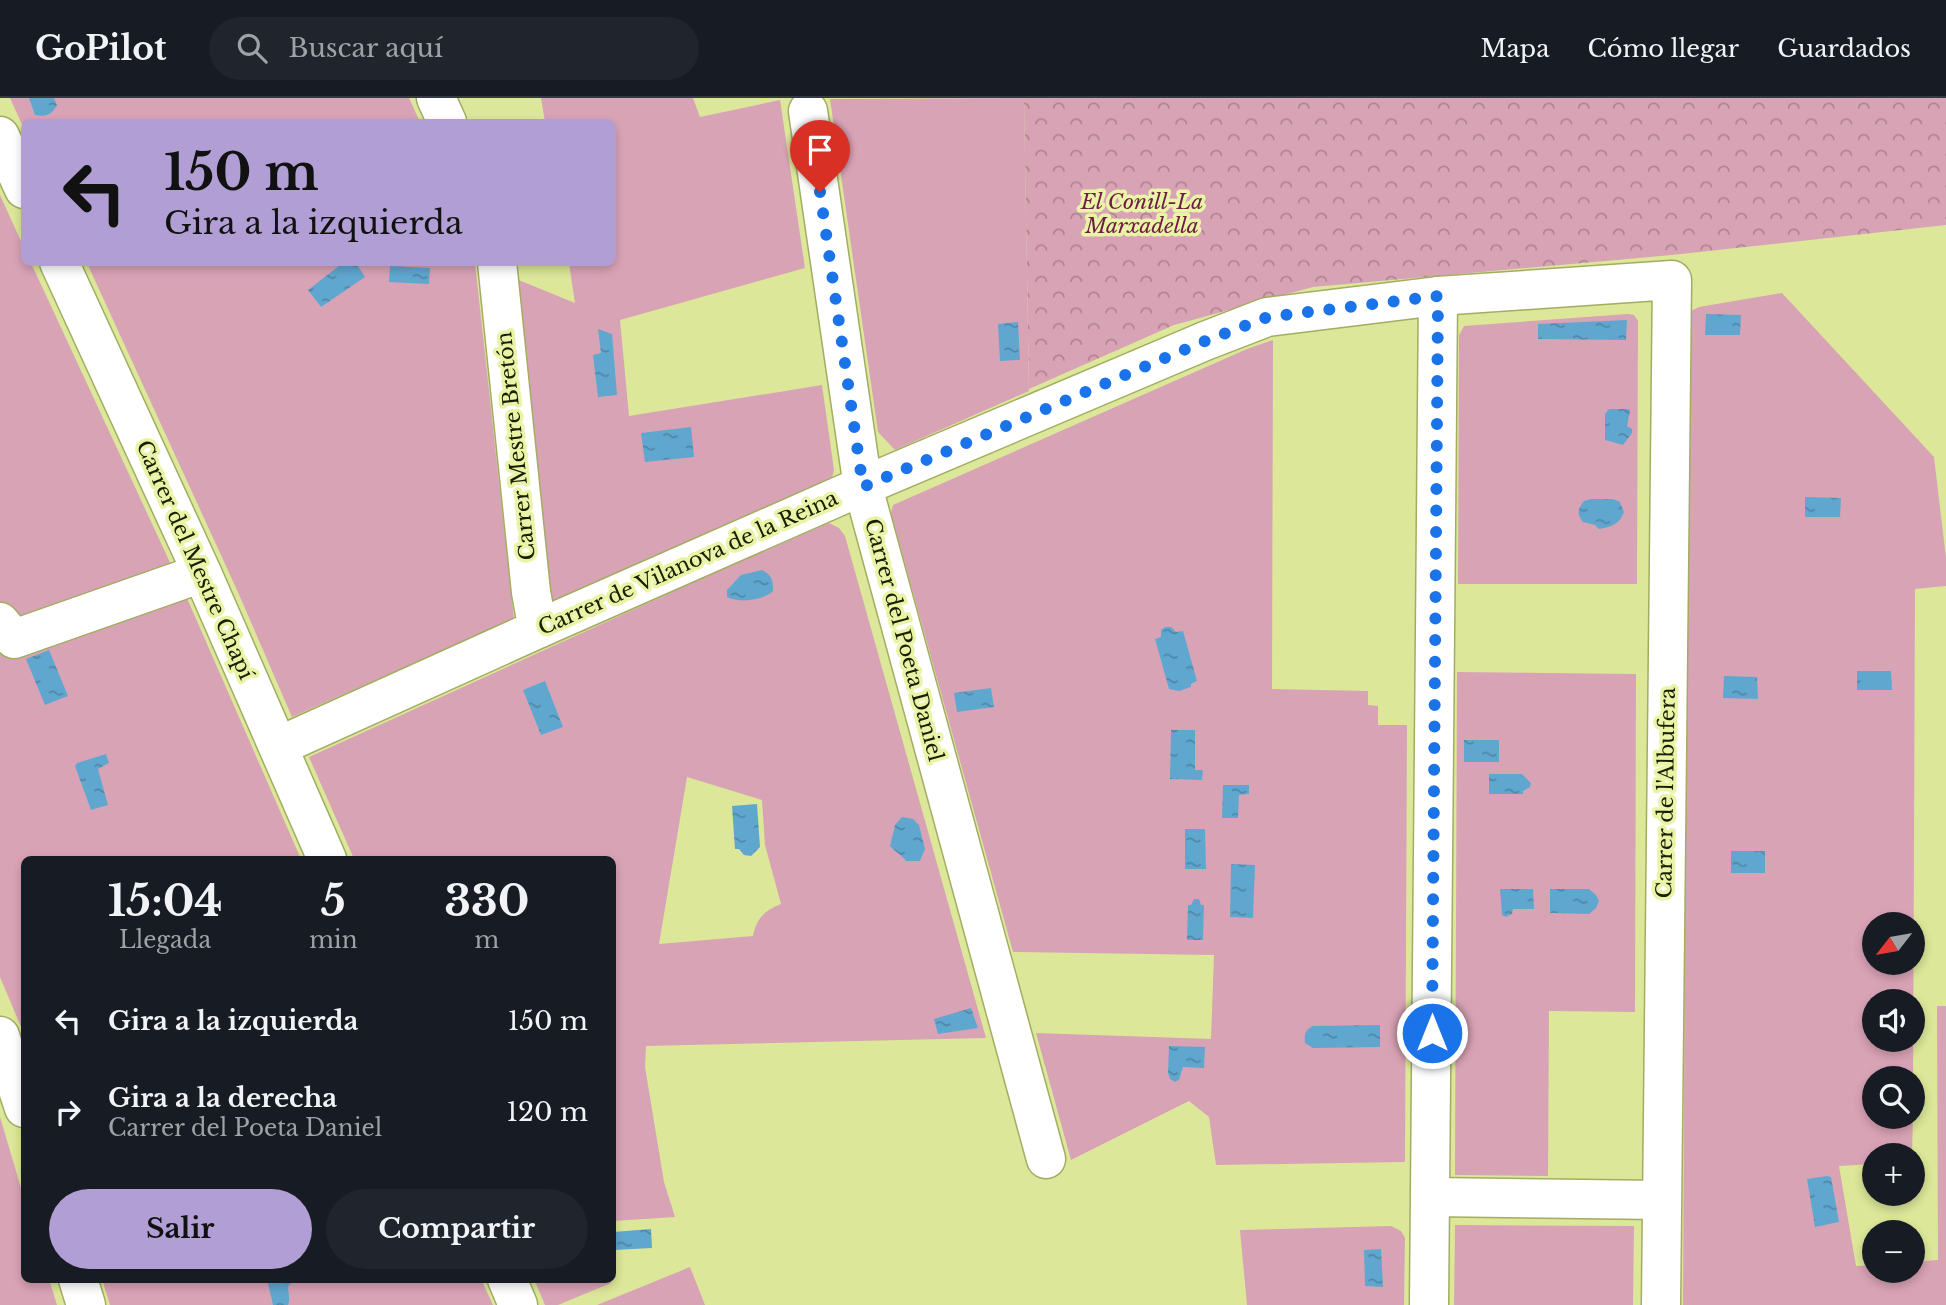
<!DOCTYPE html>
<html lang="es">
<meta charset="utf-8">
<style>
:root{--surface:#171b24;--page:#20242c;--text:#f1f3f6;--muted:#9ea1a6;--line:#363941;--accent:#b09ed5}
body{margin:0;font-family:"Libre Baskerville",serif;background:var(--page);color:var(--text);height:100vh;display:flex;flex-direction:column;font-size:26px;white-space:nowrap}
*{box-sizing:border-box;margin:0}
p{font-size:23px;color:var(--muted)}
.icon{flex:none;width:38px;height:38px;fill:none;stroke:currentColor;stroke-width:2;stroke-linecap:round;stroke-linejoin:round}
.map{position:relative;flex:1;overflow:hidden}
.details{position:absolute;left:21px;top:758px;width:595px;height:427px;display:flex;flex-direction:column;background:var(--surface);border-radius:10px;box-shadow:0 4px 10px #0003}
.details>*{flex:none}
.banner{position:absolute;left:21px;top:21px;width:595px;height:147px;border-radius:10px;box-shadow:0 4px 10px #0003;background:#b09ed5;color:#111;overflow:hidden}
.needle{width:46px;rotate:239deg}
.buttons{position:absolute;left:1862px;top:814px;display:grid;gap:14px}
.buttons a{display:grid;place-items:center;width:63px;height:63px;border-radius:50%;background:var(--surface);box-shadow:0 4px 10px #0003;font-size:35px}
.pin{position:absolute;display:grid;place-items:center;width:60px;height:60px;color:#fff;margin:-72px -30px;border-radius:50% 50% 50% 0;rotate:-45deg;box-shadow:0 0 7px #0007}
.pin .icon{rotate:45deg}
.me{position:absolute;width:77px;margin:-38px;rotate:0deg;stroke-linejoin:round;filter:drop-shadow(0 0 5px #0008)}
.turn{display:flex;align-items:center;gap:24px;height:147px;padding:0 28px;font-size:32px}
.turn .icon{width:91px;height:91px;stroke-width:2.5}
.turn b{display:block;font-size:49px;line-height:60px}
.eta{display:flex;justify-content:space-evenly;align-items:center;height:119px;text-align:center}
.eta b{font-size:42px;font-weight:700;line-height:49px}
.cta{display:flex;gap:14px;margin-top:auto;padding:14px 28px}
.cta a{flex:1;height:80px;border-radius:42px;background:var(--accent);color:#111;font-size:28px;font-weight:700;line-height:80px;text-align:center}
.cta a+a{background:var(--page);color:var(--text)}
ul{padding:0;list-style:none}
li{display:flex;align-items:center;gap:21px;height:91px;padding:0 28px}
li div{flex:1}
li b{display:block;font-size:26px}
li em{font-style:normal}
header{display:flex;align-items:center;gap:42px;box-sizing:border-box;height:98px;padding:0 35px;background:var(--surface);border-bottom:2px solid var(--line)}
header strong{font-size:33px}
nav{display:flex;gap:38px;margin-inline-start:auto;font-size:24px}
.search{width:490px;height:63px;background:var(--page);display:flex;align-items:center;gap:18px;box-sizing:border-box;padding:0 24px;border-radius:38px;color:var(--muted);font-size:26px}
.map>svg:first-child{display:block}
</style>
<header>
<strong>GoPilot</strong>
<div class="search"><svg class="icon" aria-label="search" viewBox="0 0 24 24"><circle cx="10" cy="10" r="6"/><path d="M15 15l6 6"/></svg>Buscar aquí</div>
<nav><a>Mapa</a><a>Cómo llegar</a><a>Guardados</a></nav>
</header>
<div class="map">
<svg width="1946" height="1207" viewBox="0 0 1946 1207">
<defs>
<pattern id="forest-crowns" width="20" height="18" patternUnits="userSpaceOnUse" patternTransform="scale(1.75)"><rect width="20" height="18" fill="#d9a3b6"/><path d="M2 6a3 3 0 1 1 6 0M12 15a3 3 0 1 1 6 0" fill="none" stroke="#af8492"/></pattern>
<pattern id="water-ripples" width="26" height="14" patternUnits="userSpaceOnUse" patternTransform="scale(1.75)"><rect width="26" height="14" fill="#60a7d0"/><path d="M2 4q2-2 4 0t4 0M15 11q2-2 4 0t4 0" fill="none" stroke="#4e87a6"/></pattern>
</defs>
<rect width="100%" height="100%" fill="#dce799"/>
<path fill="url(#forest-crowns)" d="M1024 0H1946V127L1672 157 1313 189 1174 227 1029 291Z"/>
<g fill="#d9a3b6" fill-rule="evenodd">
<path d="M10 0H409L420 24H24V31Z"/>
<path d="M541 0H693L700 19 780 2 805 170 620 222 629 318 822 287 834 372 832 380 551 504 516 181 575 205 569 165 612 164V24H545Z"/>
<path d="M1024 0 1029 293 895 352 878 334 830 1Z"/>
<path d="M0 97 24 150V164L31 165 173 471 17 526 0 508Z"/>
<path d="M87 165H475L514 521 292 619 237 492Z"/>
<path d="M1782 195 1934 359 1946 460V488L1915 491 1913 1000V980H1874V1018L1913 1019 1912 1057H1874V1066L1839 1068 1856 1168 1874 1167V1172H1913V1164L1938 1162 1937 908H1946V1207H1683L1688 222 1691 213 1699 209ZM1874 826H1913V864H1874ZM1874 903H1913V942H1874Z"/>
<path d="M1628 216 1634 217 1638 223 1637 486H1458L1459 237 1464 228Z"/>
<path d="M1273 242 1272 591 1368 593V607L1378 608V627H1407L1405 1064 1216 1067 1209 1019 1189 1003 1071 1062 1036 935 1211 941 1214 857 1013 854 891 415 893 407 1247 251Z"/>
<path d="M829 425 839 430 845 438 986 940 646 948 645 969 664 1084 675 1119 613 1123 612 761H354L309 659 703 480ZM687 679 762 702 765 747 781 806C765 812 756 821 753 838L659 846Z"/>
<path d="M186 498 301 761H24V936L0 879V551Z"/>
<path d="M1457 574 1636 576 1635 914 1549 913 1548 1078 1455 1077Z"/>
<path d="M0 1019 24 1100V1181H49L57 1207H0Z"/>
<path d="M1455 1127 1634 1128 1633 1207H1454Z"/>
<path d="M1391 1128 1401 1133 1405 1140 1404 1207H1247L1240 1132Z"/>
<path d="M690 1169 705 1207H597L678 1174Z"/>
<path d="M102 1181H481L493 1207H110Z"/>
<path d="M534 1181H609L611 1185 558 1207H545Z"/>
</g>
<g fill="url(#water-ripples)">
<path d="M29 0H54L57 7C51 17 47 19 35 17Z"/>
<path d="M344 164 356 165 365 179 321 209 308 192Z"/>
<path d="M390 168 430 170 429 186 389 184Z"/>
<path d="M1706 216 1741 217 1740 237H1705Z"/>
<path d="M1627 222 1626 242 1538 241V226Z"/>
<path d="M1018 224 1020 262 1000 263 998 226Z"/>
<path d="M598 231 612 236 617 297 598 299 593 257 601 255Z"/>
<path d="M1609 311H1629L1630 313 1627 328 1632 331V335L1623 347 1605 342V316Z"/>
<path d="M691 329 694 359 645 364 641 335Z"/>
<path d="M1805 399 1841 400 1840 419H1805Z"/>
<path d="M1591 401H1613L1620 404 1624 414C1620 426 1611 429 1599 431L1595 427 1583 424C1576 415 1578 411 1584 403Z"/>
<path d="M762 472C772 477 773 482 773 493 762 503 740 505 727 499V492L741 477Z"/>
<path d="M1165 529H1171L1176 534 1183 533 1197 583 1191 586V589L1179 593 1169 591 1155 541 1161 539V532Z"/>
<path d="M49 552 68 598 45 607 26 561Z"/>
<path d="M1857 573H1891L1892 592H1857Z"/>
<path d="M1724 578 1757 579 1758 601 1723 600Z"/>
<path d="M545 583 563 629 541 637 523 592Z"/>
<path d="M991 590 994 609 957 614 954 595Z"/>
<path d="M1171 632H1195V672H1203L1202 682 1170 681Z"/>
<rect x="1464" y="642" width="35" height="22"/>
<path d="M106 656 109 665 98 671 108 707 91 712 75 668 77 665Z"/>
<path d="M1489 676H1522L1531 685 1530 689 1523 693V696H1489Z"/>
<path d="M1223 687H1249V696L1239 697 1238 720H1222Z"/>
<path d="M757 706 760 749 751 758 744 757 739 751H735L732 708Z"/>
<path d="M902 719 913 721 919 727 925 751 920 763H906C901 756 895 754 890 748L895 727Z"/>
<path d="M1185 731H1205L1206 771H1185Z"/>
<rect x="1731" y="753" width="34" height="22"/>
<path d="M1231 766 1255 767 1253 820 1230 819Z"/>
<path d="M1500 791H1533L1534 811H1513L1512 816 1506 819 1502 817Z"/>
<path d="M1550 791H1589L1596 797 1599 803 1596 810 1589 816 1550 815Z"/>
<path d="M1194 801H1199L1201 807H1204L1203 842H1187L1188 807H1191Z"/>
<path d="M971 910 978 930 938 936 934 921Z"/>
<path d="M1380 927V949L1313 950 1305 945C1304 936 1305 932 1313 928Z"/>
<path d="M1169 948 1205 949 1204 970 1183 969 1179 982 1175 984 1170 981 1168 975Z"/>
<path d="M1827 1078 1831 1079 1839 1124 1815 1129 1807 1081Z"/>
<path d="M651 1131 652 1150 614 1152 613 1134Z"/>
<path d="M1381 1151 1383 1189 1365 1188 1364 1152Z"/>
<path d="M302 1181 299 1185C280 1183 293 1196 288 1207H273L267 1181Z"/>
</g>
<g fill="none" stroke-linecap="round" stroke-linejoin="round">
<g stroke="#a2ad61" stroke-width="41">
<g id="minor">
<path d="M436 0 447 24"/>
<path d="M808 13 863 389 1046 1061"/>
<path d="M0 38 24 91"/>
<path d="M59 164 202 475 327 761"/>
<path d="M497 164 531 494 535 516 540 530"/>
<path d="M0 524 14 541 202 475"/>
<path d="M279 648 540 530 844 396 1205 243 1267 219 1438 198 1672 182 1661 1207"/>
<path d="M0 938 24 1010"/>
<path d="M1431 1099 1660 1102"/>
<path d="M78 1181 86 1207"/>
<path d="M507 1181 518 1207"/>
<path d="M1429 1207 1438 198"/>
</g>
</g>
<use href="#minor" stroke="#fff" stroke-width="38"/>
</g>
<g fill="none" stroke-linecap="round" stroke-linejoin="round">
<path stroke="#1a73e8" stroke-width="12" stroke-dasharray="0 21.6" d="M820 94 863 389 1205 243 1268 219 1438 198 1432 935"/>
</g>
<g text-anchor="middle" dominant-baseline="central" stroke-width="7" stroke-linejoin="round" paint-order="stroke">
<g font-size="21" font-style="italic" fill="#6f1b44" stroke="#e9f4a6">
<text x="1142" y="104">El Conill-La<tspan x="1142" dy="24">Marxadella</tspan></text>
</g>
<g font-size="21" fill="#1a1d00" stroke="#e9f4a6">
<text transform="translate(516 348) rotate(-96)">Carrer Mestre Bretón</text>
<text transform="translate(195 462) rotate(66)">Carrer del Mestre Chapí</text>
<text transform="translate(688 465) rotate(-24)">Carrer de Vilanova de la Reina</text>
<text transform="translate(904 542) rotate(75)">Carrer del Poeta Daniel</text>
<text transform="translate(1666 695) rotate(-89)">Carrer de l'Albufera</text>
</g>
</g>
</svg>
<div class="buttons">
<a><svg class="needle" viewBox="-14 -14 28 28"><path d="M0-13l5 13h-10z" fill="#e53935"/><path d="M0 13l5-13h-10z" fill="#9ea1a6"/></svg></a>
<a><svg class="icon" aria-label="sound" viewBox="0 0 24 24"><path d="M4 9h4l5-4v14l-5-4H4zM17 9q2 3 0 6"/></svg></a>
<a><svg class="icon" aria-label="search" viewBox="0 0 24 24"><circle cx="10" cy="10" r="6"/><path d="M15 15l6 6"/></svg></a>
<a>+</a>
<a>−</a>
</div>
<div class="pin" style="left:820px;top:94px;background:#d93025"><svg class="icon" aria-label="arrive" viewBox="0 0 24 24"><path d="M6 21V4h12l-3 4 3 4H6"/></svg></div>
<svg class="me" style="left:1432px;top:935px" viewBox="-20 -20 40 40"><circle r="17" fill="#1a73e8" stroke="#fff" stroke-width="3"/><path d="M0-11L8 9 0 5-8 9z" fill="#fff"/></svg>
<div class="banner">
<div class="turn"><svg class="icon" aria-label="left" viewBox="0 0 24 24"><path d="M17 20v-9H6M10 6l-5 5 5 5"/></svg><div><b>150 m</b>Gira a la izquierda</div></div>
</div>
<section class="details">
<div class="eta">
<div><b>15:04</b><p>Llegada</p></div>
<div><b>5</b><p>min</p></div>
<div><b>330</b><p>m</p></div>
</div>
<ul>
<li><svg class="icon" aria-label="left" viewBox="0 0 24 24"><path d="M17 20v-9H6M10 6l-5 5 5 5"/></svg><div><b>Gira a la izquierda</b></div><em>150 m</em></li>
<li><svg class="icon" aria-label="right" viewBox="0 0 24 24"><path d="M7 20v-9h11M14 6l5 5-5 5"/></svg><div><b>Gira a la derecha</b><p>Carrer del Poeta Daniel</p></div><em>120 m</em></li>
</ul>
<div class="cta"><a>Salir</a><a>Compartir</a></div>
</section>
</div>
